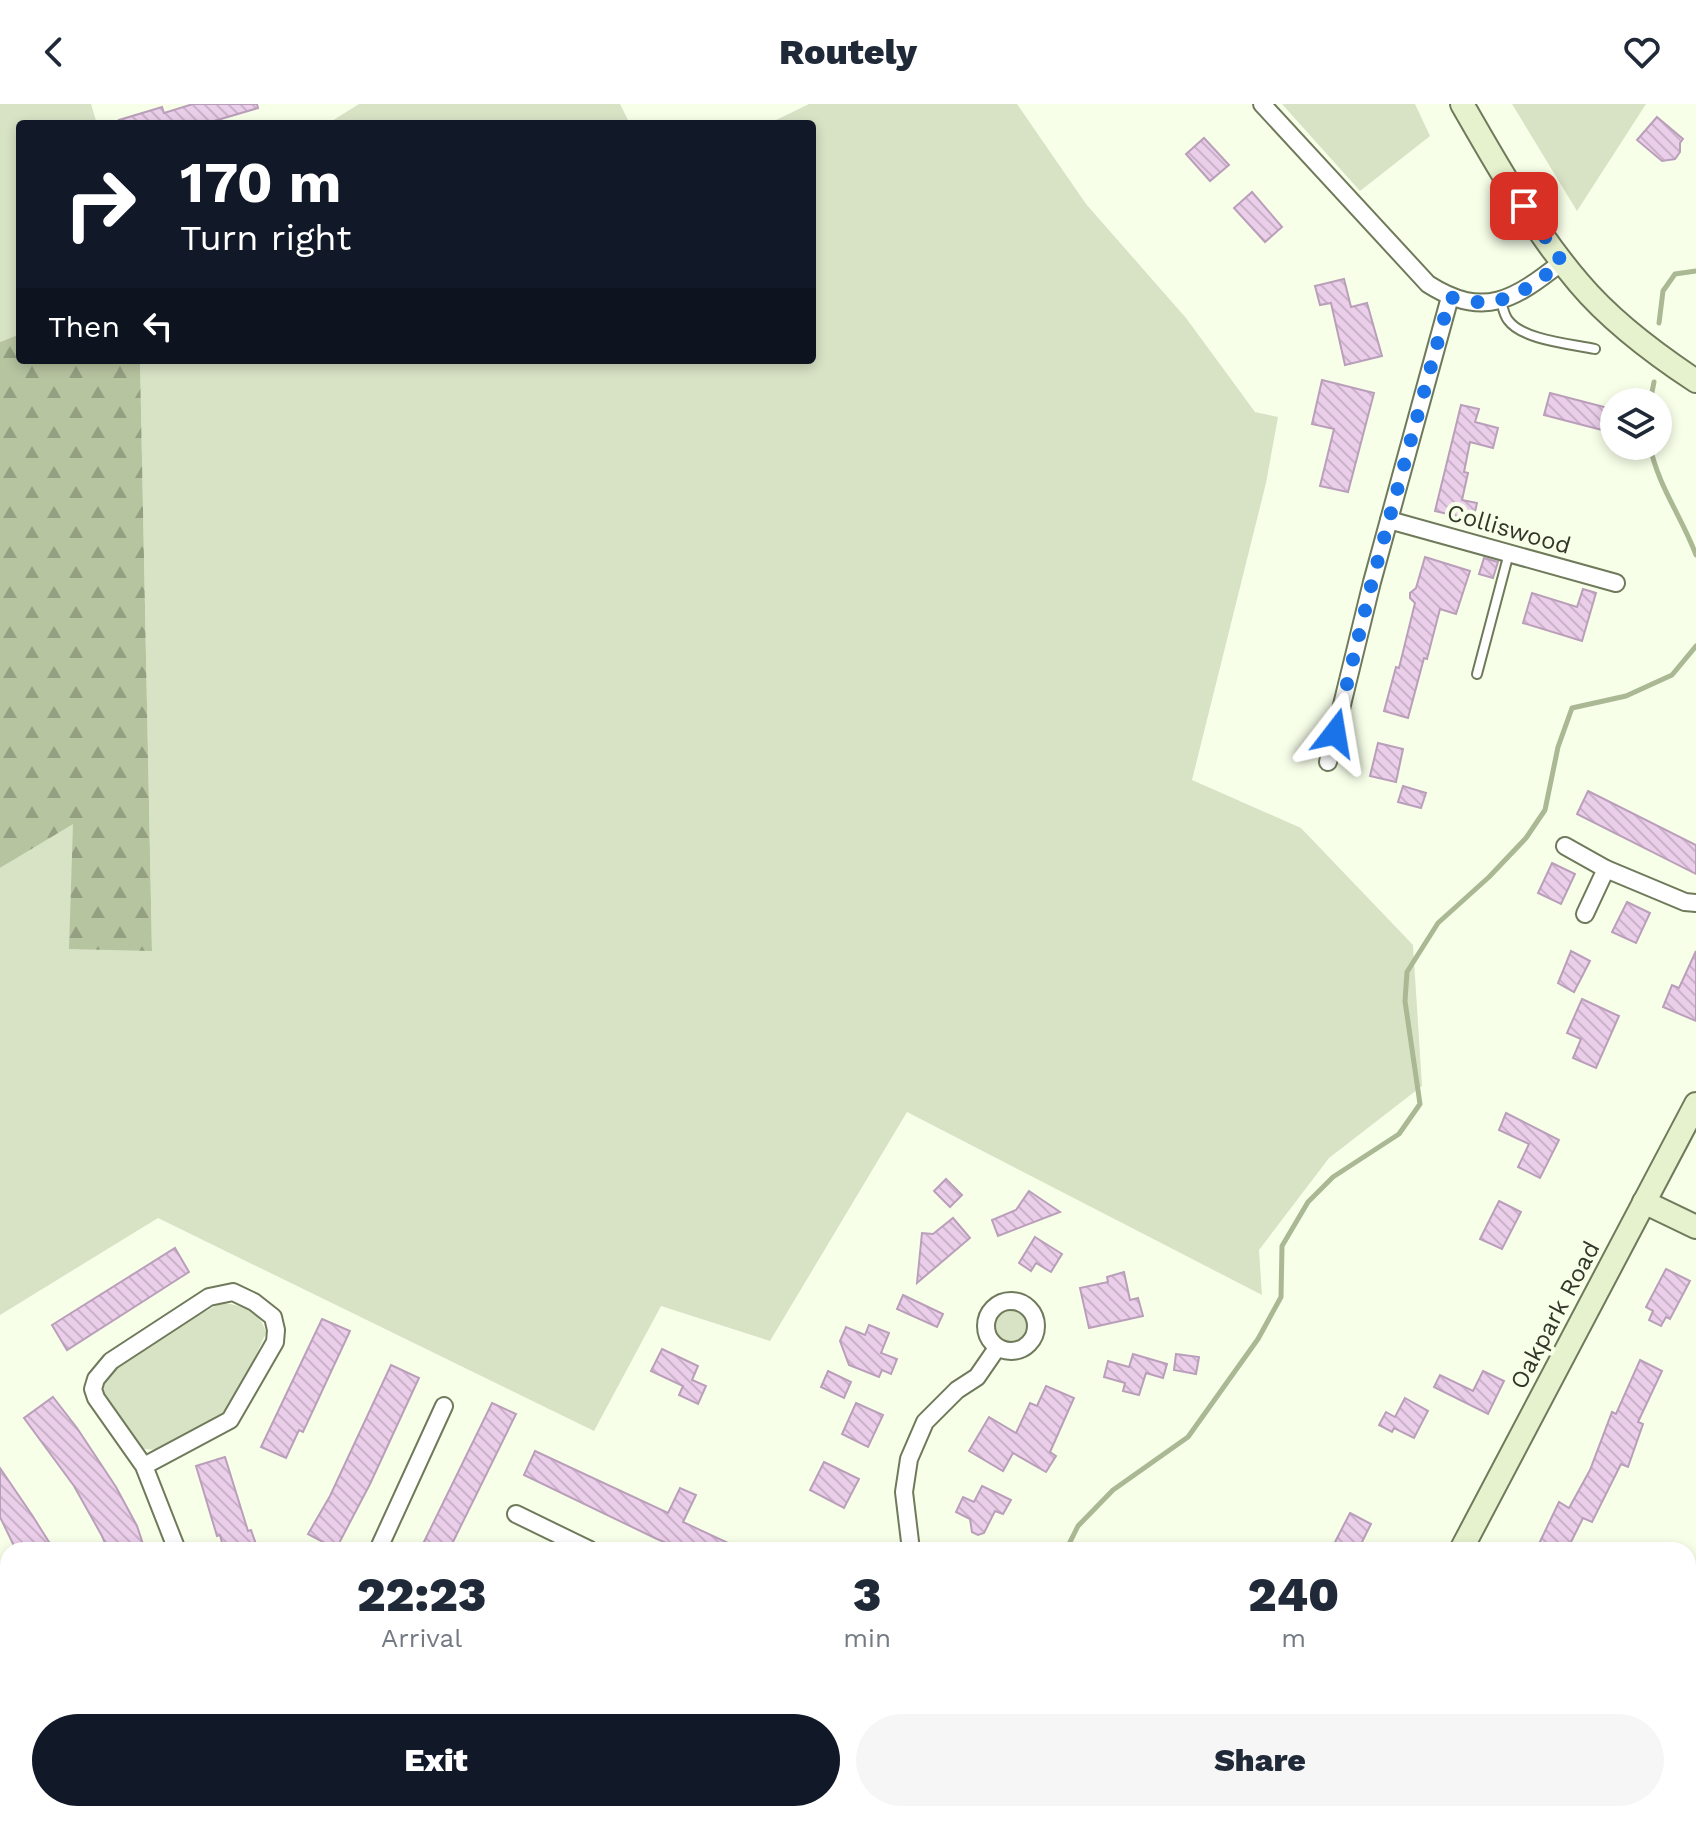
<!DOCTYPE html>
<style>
:root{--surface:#fff;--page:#f6f6f7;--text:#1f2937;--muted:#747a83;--accent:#111827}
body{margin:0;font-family:"Work Sans",sans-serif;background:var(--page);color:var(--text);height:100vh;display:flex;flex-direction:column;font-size:30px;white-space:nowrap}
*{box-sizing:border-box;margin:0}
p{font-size:26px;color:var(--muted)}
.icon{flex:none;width:44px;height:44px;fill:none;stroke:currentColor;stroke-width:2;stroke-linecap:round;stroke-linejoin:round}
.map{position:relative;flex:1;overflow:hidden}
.drawer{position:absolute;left:0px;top:1438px;width:1696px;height:280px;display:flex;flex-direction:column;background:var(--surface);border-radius:24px 24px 0 0;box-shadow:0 4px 12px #0003}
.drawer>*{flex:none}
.hud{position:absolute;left:16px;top:16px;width:800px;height:244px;border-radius:8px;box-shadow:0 4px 12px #0003;background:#111827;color:#fff;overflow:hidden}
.controls{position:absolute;left:1600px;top:284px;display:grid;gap:16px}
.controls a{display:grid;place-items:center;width:72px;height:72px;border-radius:50%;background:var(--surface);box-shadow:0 4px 12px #0003;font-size:40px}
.pin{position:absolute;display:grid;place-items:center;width:68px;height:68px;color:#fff;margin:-34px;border-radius:16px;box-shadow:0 4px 12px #0006}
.me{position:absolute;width:88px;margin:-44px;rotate:14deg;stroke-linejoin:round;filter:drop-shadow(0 0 6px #0008)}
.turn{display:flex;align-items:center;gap:28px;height:168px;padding:0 32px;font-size:36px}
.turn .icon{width:104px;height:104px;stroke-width:2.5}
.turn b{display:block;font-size:56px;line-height:68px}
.then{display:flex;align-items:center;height:76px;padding:0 32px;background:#0003;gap:16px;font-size:30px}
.eta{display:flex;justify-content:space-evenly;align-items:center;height:136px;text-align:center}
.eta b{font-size:48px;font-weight:800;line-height:56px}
.action{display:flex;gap:16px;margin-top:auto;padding:16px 32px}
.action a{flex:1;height:92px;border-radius:48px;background:var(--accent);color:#fff;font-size:32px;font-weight:800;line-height:92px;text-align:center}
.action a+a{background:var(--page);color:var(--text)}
header{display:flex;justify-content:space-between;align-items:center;height:104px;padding:0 32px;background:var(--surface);font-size:36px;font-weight:800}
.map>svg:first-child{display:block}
</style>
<header><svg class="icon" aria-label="back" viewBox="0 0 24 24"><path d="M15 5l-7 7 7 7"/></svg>Routely<svg class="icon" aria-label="heart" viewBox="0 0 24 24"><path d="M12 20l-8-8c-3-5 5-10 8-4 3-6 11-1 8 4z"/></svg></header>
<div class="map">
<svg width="1696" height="1718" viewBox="0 0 1696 1718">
<defs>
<pattern id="forest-firs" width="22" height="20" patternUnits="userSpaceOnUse" patternTransform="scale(2)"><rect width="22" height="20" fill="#b7c4a0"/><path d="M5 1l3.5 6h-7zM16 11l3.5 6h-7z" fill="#95a082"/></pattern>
<pattern id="building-back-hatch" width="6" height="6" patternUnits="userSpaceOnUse" patternTransform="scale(2)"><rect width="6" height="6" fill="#ebceea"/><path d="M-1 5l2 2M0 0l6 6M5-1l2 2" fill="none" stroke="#cab2c9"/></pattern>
</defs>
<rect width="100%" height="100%" fill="#f7ffe9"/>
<g fill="#d8e2c5">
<path d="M0 0H91L97 20H20V230L0 238Z"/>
<path d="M359 0H620L630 20H327Z"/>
<path d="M809 0H1017L1086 100 1186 214 1255 308 1278 313 1266 379 1192 676 1301 724 1413 841 1422 982 1329 1054 1259 1146 1262 1191 907 1008 770 1237 661 1202 594 1327 158 1114 0 1211V764L73 719 152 845 140 256H812V20H768Z"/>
<path d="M1282 0H1415L1430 32 1360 87Z"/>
<path d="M1512 0H1646L1577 107Z"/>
<path d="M221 1199C243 1201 260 1207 266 1229L233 1301 221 1313 158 1346 144 1345C133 1334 98 1292 103 1278 109 1260 201 1210 221 1199Z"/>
<circle cx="1011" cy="1223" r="16"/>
<path d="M66 1710H184L188 1718H65Z"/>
<path d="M361 1710H429L431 1718H365Z"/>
</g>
<path fill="url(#forest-firs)" d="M20 230V256H140L152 847 69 845 73 720 0 764V238Z"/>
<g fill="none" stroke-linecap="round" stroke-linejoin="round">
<g stroke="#abb894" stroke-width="5">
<path d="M1659 219 1663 187 1675 170 1696 167"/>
<path d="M1650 298 1654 278"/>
<path d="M1650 342C1658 382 1682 413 1696 451"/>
<path d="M1066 1446 1078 1422 1113 1386 1188 1333 1258 1235 1281 1193 1282 1142 1308 1098 1333 1073 1399 1030 1420 1000 1405 897 1407 868 1438 819 1489 773 1526 734 1545 706 1558 643 1572 604 1626 592 1672 571 1696 542"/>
<path d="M713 1718 720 1710"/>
</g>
</g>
<g fill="url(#building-back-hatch)" stroke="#ba9fba" stroke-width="2">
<path d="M193 0H257L258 4 204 20H120L119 16 162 3 164 9Z"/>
<path d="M1657 13 1683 35 1680 39V48L1675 55 1662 57 1637 36Z"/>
<path d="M1204 34 1229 61 1210 77 1186 50Z"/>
<path d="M1252 88 1282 123 1265 138 1234 104Z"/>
<path d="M1344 175 1351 203 1367 199 1382 252 1345 261 1331 199 1320 201 1315 182Z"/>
<path d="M1322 276 1374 289 1348 388 1320 382 1334 325 1312 320Z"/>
<path d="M1550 289 1608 304 1602 326 1544 311Z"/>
<path d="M1461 301 1479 305 1475 318 1498 324 1493 344 1470 338 1464 368 1468 369 1462 396 1477 399 1473 416 1435 407Z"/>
<path d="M1425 453 1470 467 1456 510 1440 505 1427 555 1424 554 1408 614 1384 607 1396 563 1399 564 1415 499 1410 494V489L1416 484Z"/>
<path d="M1484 454 1498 458 1493 474 1479 470Z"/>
<path d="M1583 485 1596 489 1582 537 1523 519 1532 489 1577 503Z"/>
<path d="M1378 639 1403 645 1396 678 1370 672Z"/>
<path d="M1403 682 1426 689 1421 704 1398 698Z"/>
<path d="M1588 687 1696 741V770L1577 710Z"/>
<path d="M1552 759 1575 770 1561 800 1538 789Z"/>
<path d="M1627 798 1650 809 1636 839 1612 828Z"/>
<path d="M1571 847 1590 857 1574 888 1558 879Z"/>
<path d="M1696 847V917L1663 903 1672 881 1679 884Z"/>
<path d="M1582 895 1619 912 1596 964 1573 954 1581 935 1567 929Z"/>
<path d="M1506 1009 1559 1036 1540 1074 1518 1063 1529 1040 1499 1026Z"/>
<path d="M946 1075 962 1091 950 1103 934 1087Z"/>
<path d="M1029 1087 1060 1108 998 1132 992 1116 1016 1106Z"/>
<path d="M1499 1097 1521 1108 1502 1145 1480 1135Z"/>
<path d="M953 1114 970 1134 917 1179 922 1129 933 1130Z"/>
<path d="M1035 1133 1062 1150 1051 1168 1036 1159 1031 1167 1019 1159Z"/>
<path d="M175 1144 189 1168 67 1246 52 1221Z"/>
<path d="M1666 1165 1690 1177 1670 1215 1666 1213 1661 1222 1649 1216 1653 1207 1646 1203Z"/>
<path d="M1124 1168 1130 1196 1138 1194 1143 1212 1089 1224 1080 1184 1108 1178 1107 1173Z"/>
<path d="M903 1191 943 1210 937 1223 897 1205Z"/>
<path d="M322 1215 350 1227 303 1328 299 1326 286 1354 261 1343Z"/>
<path d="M869 1221 889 1229 881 1249 897 1255 891 1270 882 1266 879 1273 849 1261 840 1237 846 1223 865 1231Z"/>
<path d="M662 1245 698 1262 692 1276 706 1282 698 1300 679 1291 683 1282 651 1267Z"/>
<path d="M1133 1250 1167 1260 1163 1274 1146 1269 1139 1291 1123 1287 1125 1279 1104 1273 1108 1257 1129 1263Z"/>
<path d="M1176 1250 1199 1253 1196 1270 1174 1266Z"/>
<path d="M1640 1256 1662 1267 1638 1318 1643 1320 1628 1363 1621 1360 1592 1418 1583 1414 1567 1446H1536L1559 1398 1569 1404 1590 1366 1612 1308 1616 1310Z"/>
<path d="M391 1261 419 1274 370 1380 336 1445 308 1430 330 1392Z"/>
<path d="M828 1267 851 1278 844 1294 821 1283Z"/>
<path d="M1483 1267 1504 1277 1488 1310 1434 1283 1440 1271 1473 1287Z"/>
<path d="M1046 1282 1074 1294 1050 1348 1056 1352 1046 1368 1013 1349 1003 1367 969 1347 989 1313 1016 1329 1030 1299 1037 1302Z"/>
<path d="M53 1293 77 1324 116 1383 137 1422 145 1446H108L102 1432 74 1382 24 1314Z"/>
<path d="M1405 1294 1428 1307 1414 1334 1394 1324 1392 1328 1379 1321 1386 1308 1395 1313Z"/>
<path d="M492 1299 516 1310 449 1446H420Z"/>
<path d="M856 1299 883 1311 868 1343 842 1330Z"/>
<path d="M535 1347 668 1409 680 1384 696 1391 683 1418 743 1446H682L657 1435 524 1371Z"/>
<path d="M225 1353 248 1427 251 1426 257 1443 248 1446H224L220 1431 217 1432 196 1362Z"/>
<path d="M824 1358 859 1375 844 1404 810 1386Z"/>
<path d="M0 1364 32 1411 54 1446H16L0 1413Z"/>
<path d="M982 1382 1011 1396 1003 1410 995 1407 984 1429 978 1431 972 1428 970 1415 956 1408 963 1393 974 1398Z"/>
<path d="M1350 1409 1371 1420 1358 1446H1350L1335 1438Z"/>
</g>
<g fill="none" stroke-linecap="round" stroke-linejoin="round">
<g stroke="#6f7a5a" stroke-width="12">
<g id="lane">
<path d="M1501 198C1503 203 1504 211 1508 216 1522 236 1572 240 1595 245"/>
<path d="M1477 570 1509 449"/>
</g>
</g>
<g stroke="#6f7a5a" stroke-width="20">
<g id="street">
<path d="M1262 0 1428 180C1484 216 1515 195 1562 158"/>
<path d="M1389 416 1616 479"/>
<path d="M1328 658 1372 478 1450 193"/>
<path d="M1565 742 1606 765 1685 798 1696 799"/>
<path d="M1585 810 1606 765"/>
<circle cx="1011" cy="1222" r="25"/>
<path d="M144 1362 230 1316 275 1238 276 1226 273 1213 254 1198 233 1188 209 1193 111 1257 96 1275 93 1285 96 1294 144 1362 177 1446"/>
<path d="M516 1410 590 1446"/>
<path d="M378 1446 444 1302"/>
<path d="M911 1446 904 1388 909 1355 925 1318 957 1286 977 1273 997 1244"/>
<path d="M0 1493 8 1516"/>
<path d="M0 1553 8 1568"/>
<path d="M1688 1556 1696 1560"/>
<path d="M49 1710 52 1718"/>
<path d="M440 1710 442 1718"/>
<path d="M1502 1710 1518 1718"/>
<path d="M693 1718 699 1710"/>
<path d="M1358 1718 1361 1710"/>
</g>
</g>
<g stroke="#6f7a5a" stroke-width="26">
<g id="secondary">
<path d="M1462 0C1497 61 1533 125 1579 179 1611 217 1655 250 1696 277"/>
<path d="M1644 1098 1696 1123"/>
<path d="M1461 1446 1696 1000"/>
<path d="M1315 1718 1319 1710"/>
</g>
</g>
<use href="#lane" stroke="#fff" stroke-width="8"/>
<use href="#street" stroke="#fff" stroke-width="16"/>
<use href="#secondary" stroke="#e6f1ce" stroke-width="22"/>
</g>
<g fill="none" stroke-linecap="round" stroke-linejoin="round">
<path stroke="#1a73e8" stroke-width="14" stroke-dasharray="0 25.2" d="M1335 629 1372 478 1450 193C1501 208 1524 188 1562 158L1524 102"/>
</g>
<g text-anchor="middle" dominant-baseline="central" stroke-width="8" stroke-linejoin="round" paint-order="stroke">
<g font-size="24" fill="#323729" stroke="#f7ffe9">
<text transform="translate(1509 425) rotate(16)">Colliswood</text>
<text transform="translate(1555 1211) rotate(-62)">Oakpark Road</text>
</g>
</g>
</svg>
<div class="controls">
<a><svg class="icon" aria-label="layers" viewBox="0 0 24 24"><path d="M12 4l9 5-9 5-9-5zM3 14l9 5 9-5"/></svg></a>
</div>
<div class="pin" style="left:1524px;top:102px;background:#d93025"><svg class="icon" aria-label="arrive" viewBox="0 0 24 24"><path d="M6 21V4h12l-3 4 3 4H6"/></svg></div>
<svg class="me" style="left:1335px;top:629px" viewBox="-20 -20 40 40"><path d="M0-17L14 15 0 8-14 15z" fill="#1a73e8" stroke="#fff" stroke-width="4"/></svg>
<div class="hud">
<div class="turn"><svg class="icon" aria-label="right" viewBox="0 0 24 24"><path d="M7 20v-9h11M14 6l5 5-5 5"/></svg><div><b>170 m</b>Turn right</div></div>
<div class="then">Then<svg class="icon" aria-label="left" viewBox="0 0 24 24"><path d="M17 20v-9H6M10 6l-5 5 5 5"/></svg></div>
</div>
<section class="drawer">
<div class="eta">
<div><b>22:23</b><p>Arrival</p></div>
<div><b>3</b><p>min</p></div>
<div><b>240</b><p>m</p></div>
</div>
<div class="action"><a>Exit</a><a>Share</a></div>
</section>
</div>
